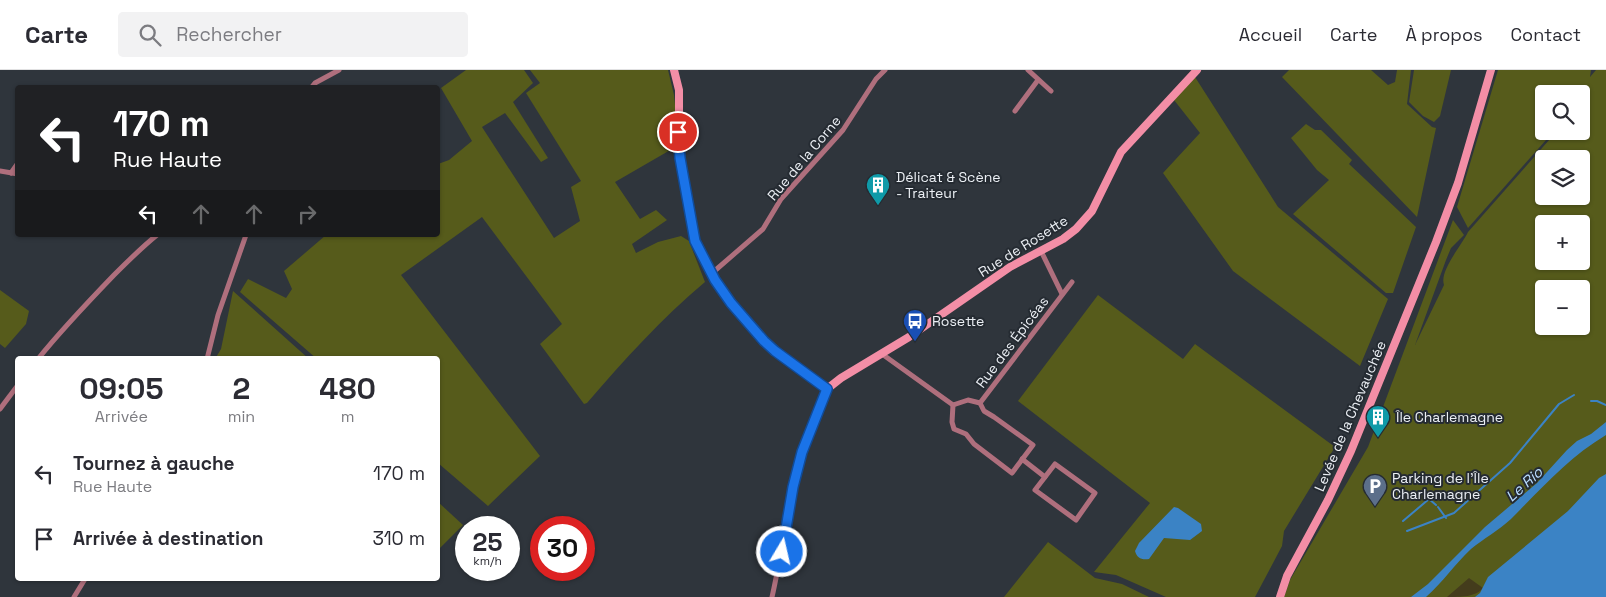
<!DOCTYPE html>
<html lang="fr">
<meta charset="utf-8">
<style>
:root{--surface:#fff;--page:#f2f2f3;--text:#2b2b33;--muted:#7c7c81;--line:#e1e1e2}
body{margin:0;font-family:"Space Grotesk",sans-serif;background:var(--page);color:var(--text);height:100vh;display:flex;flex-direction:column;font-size:19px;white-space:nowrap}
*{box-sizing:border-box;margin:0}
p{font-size:16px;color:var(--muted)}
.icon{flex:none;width:28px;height:28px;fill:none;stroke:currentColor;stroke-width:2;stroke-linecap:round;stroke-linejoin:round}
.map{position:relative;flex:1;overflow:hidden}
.panel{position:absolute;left:15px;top:286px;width:425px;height:225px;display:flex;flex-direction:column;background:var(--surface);border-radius:5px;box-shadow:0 1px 4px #0004}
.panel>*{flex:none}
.guide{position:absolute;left:15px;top:15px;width:425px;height:152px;border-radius:5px;box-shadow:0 1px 4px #0004;background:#202124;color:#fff;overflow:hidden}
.controls{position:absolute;left:1535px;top:15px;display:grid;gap:10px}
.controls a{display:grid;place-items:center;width:55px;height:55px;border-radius:5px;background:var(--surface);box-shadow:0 1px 4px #0004;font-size:25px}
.speed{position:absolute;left:455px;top:446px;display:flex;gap:10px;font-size:25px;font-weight:700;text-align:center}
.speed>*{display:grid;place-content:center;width:65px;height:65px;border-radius:50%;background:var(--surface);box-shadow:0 1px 4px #0004;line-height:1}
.speed small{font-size:12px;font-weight:400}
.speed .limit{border:8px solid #d22;background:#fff;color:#111}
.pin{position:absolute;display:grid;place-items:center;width:42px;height:42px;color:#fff;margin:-21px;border:2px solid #fff;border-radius:50%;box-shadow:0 1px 5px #0007}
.me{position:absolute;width:55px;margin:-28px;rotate:9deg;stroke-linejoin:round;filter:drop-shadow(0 0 4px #0008)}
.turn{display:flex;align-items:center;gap:18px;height:105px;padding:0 15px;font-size:22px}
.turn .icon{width:65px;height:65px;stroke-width:2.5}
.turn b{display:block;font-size:35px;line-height:42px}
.lanes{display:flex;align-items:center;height:48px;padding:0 15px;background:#0003;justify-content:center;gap:25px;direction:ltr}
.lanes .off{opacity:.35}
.eta{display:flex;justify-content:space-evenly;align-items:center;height:85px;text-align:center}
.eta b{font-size:30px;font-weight:600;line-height:35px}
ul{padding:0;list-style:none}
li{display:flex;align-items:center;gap:15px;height:65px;padding:0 15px}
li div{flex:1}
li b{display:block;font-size:19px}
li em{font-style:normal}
header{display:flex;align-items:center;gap:30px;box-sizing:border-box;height:70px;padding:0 25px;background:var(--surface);border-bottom:1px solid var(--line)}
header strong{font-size:24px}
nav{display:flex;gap:28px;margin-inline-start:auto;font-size:18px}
.search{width:350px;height:45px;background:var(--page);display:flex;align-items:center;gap:12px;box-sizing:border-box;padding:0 18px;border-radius:5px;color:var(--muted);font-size:19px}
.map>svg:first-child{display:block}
</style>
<header>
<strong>Carte</strong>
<div class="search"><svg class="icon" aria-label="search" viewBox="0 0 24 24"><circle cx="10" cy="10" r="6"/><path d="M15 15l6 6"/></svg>Rechercher</div>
<nav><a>Accueil</a><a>Carte</a><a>À propos</a><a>Contact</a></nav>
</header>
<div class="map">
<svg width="1606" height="527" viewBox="0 0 1606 527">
<rect width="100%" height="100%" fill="#2f353c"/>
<g fill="#565b1b" fill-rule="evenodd">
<path d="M466 0H524L533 13 513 32 548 88 541 92 505 43 482 57 554 168 580 151 571 117 581 111 526 23 540 13 530 0H668L674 25 679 75 615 112 640 149 656 140 667 150 632 174 636 183 658 172 681 166 689 171 705 212C662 248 624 290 587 333L584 334 540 274 562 254 482 147 401 205 540 386 488 436 438 393V289H317L240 222 248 209 286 228 292 219 284 201 326 165H438V94L449 90 472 71 441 18Z"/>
<path d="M1289 0H1371L1388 15 1395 12 1397 0H1411L1407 34 1432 57 1436 58 1417 147 1282 7Z"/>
<path d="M1414 0H1451L1440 46 1434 52 1423 46 1409 32Z"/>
<path d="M1498 0H1591L1590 7 1596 0H1606V527H1284L1290 510 1368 377 1453 150 1464 165 1451 178 1446 190 1415 275 1444 215C1439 201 1462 175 1468 162L1557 61H1581V24H1544V61H1554L1468 158 1457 137ZM1544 89H1581V126H1544ZM1544 154H1581V191H1544ZM1544 219H1581V256H1544Z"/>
<path d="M1195 7 1278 137 1388 229 1360 296 1233 201 1163 103 1200 63 1174 30Z"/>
<path d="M1306 54 1315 60H1321L1352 90 1349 94 1416 157 1393 223H1386L1293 144 1329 110 1317 100 1291 68Z"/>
<path d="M0 220 29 241 26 254 5 278 0 274Z"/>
<path d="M233 221 309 289H215L221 279Z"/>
<path d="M1098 225 1183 289 1195 274 1335 377 1284 461 1282 476 1255 527H1166L1116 505 1094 502 1150 433 1018 331Z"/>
<path d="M438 432 463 455 438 480Z"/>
<path d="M1048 472 1095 508 1122 514 1149 527H1004Z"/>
</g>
<path fill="#443c1c" d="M1469 508 1483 518C1476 527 1460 527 1447 527Z"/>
<g fill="#3b83c5">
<path d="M1606 352V365C1569 387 1541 419 1511 449 1499 460 1483 469 1471 479 1455 494 1443 512 1426 527H1411L1428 514 1485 457 1537 413 1567 380 1577 371 1591 364Z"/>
<path d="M1606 404V527H1475L1480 523 1488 507 1568 441 1599 408Z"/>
<path d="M1174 437 1178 438 1201 454 1202 461 1190 470 1164 468 1149 489C1141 490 1137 488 1135 481L1139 473Z"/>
</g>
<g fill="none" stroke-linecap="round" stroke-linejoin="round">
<g stroke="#3b83c5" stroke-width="2">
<path d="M1591 331H1597L1606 335"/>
<path d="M1438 437 1446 448"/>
<path d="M1403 451 1429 429 1436 435"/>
<path d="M1407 461 1454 443 1510 393 1559 334 1574 325"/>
</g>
<g stroke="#af6f7d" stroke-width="5">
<path d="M1028 0 1051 21"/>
<path d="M311 18 315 13 339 0"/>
<path d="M1015 41 1038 10"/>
<path d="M0 101 18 104"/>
<path d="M11 103 18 93"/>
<path d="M1041 181 1062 224"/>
<path d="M711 204 763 159 781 129 843 60 876 9 885 0"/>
<path d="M882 284 953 335"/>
<path d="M38 289C62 259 88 232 114 205 128 191 142 177 157 165"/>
<path d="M207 289 218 245 246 165"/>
<path d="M968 330 980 333 984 341 994 347 1033 375 1012 403 974 374 966 364 954 359 952 352 953 335Z"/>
<path d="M980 333 1072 212"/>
<path d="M0 339 18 315"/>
<path d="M1022 389 1045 407"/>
<path d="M1055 394 1095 423 1076 450 1035 420Z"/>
<path d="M74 527 85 509"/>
<path d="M772 527C783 479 788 430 801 383 807 361 820 341 827 319"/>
</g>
<g stroke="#f38ea6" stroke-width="8">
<path d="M674 0 679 20V62L680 88 695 171 715 210 754 261 775 281 827 319 841 308 909 267 1010 197 1063 169 1076 159 1092 141 1121 82 1197 0"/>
<path d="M1280 527 1287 506 1328 430 1351 381 1436 172 1458 113 1491 0"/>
</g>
</g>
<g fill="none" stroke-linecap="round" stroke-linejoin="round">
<g stroke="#114b97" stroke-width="12">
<path id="route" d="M678 62 680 88 695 171 715 210 731 233 764 271 775 281 827 319 802 382 793 417 782 482"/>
</g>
<use href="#route" stroke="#1a73e8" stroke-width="9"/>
</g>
<defs>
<g id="building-pin" transform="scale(1.25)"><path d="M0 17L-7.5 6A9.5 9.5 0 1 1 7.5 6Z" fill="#0f9aa8" stroke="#252b32"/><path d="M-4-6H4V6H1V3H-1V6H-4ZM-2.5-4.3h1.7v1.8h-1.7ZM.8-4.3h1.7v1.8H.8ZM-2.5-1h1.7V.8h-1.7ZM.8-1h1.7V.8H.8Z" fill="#fff"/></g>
<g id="bus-pin" transform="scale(1.25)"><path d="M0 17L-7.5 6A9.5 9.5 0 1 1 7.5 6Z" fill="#1a4fb4" stroke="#252b32"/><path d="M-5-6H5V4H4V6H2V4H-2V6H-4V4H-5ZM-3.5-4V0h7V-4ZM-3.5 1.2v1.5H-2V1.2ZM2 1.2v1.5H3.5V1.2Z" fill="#fff"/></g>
<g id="parking-pin" transform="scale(1.25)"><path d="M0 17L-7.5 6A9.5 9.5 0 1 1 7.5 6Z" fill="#5c6f8a" stroke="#252b32"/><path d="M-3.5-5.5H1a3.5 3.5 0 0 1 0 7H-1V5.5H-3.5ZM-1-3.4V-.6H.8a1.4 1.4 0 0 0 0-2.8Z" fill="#fff"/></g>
</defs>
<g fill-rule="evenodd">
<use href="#building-pin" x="878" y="115"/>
<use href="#bus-pin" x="915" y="251"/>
<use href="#building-pin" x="1378" y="347"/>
<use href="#parking-pin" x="1375" y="416"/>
</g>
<g text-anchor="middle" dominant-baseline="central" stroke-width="4" stroke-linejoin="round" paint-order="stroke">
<g font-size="14" fill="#ebeff4" stroke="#252b32">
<text transform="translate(804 88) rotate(-50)">Rue de la Corne</text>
<text transform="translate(1023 176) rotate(-32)">Rue de Rosette</text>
<text transform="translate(1012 272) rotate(-53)">Rue des Épicéas</text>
<text transform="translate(1350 346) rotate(-67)">Levée de la Chevauchée</text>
</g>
<g font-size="14" fill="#ebeff4" stroke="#252b32" text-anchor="start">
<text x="896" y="107">Délicat &amp; Scène<tspan x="896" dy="16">- Traiteur</tspan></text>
<text x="932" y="251">Rosette</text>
<text x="1396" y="347">Île Charlemagne</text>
<text x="1392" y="408">Parking de l'Île<tspan x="1392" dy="16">Charlemagne</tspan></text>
</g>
<g font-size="15" font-style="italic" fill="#b8dbff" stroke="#252b32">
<text transform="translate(1524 414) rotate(-42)">Le Rio</text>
</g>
</g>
</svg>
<div class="controls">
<a><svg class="icon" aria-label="search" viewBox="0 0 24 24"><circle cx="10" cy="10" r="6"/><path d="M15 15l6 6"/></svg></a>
<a><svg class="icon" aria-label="layers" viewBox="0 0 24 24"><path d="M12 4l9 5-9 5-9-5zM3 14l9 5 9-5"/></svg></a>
<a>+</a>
<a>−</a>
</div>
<div class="speed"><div>25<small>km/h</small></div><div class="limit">30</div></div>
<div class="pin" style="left:678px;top:62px;background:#d93025"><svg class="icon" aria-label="arrive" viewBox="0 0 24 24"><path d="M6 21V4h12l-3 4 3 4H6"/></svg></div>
<svg class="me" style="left:782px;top:482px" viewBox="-20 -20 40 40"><circle r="17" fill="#1a73e8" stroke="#fff" stroke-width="3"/><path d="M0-11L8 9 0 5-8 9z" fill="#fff"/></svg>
<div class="guide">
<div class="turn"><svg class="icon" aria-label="left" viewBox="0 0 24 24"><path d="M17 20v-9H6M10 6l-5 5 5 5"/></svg><div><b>170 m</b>Rue Haute</div></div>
<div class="lanes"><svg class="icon" aria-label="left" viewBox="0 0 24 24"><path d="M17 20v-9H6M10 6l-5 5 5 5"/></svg><svg class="icon off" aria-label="ahead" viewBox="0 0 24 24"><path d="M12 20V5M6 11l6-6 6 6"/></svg><svg class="icon off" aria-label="ahead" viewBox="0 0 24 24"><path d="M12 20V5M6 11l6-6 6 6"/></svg><svg class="icon off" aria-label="right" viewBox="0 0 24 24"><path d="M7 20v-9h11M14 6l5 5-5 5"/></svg></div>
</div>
<section class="panel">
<div class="eta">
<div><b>09:05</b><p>Arrivée</p></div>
<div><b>2</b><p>min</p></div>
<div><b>480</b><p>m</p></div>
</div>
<ul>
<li><svg class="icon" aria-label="left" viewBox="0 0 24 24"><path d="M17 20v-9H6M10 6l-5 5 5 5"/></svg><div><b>Tournez à gauche</b><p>Rue Haute</p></div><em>170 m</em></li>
<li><svg class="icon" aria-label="arrive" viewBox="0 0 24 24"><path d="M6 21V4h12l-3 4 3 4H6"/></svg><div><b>Arrivée à destination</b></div><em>310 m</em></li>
</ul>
</section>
</div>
